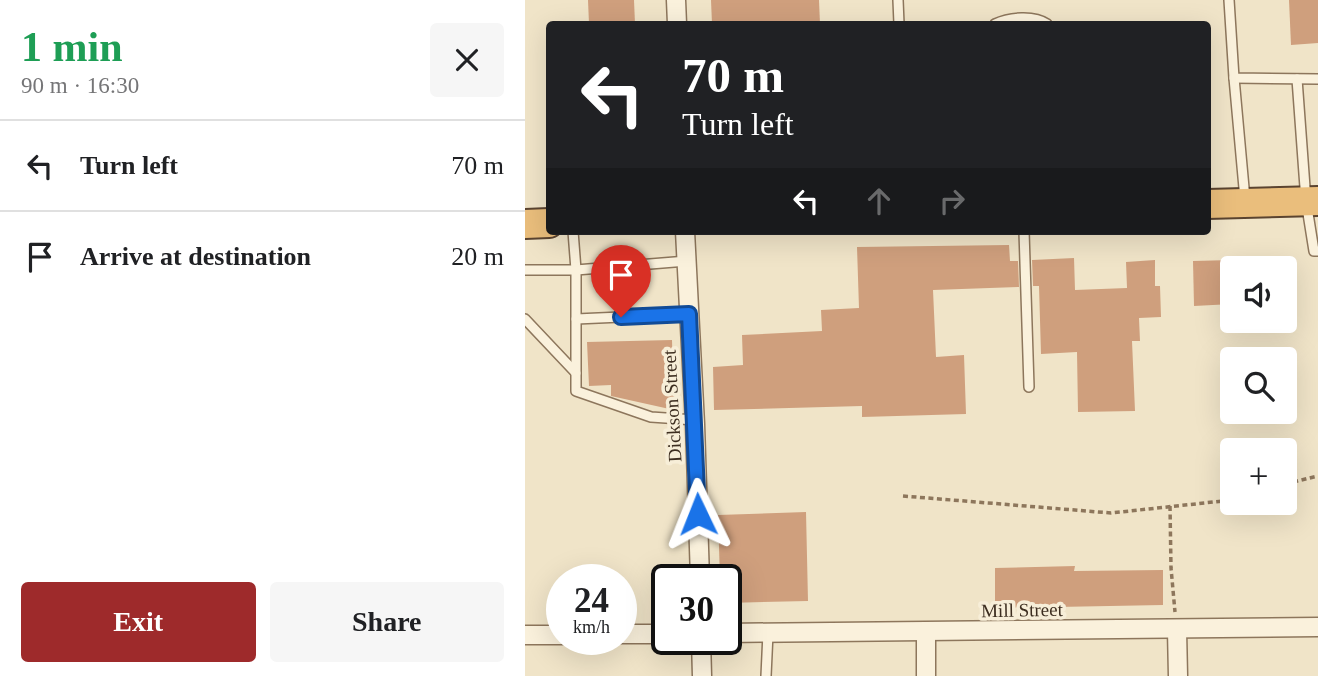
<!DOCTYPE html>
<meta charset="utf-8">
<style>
:root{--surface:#fff;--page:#f6f6f6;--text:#202124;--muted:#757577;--line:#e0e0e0;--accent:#9e2a2b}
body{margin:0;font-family:Georgia,serif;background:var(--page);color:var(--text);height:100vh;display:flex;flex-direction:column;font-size:26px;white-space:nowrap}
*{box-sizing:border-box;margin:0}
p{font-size:23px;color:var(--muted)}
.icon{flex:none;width:38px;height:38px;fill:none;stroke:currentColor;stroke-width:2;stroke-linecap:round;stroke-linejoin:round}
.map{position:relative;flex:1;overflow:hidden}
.drawer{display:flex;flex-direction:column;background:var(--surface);width:525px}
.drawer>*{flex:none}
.banner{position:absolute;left:21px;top:21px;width:665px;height:214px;border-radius:7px;box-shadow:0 7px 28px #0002;background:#202124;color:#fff;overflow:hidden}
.tools{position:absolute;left:695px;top:256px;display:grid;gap:14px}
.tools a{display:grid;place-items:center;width:77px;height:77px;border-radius:7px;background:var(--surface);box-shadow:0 7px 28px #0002;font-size:35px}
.speed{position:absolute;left:21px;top:564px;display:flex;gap:14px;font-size:35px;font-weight:700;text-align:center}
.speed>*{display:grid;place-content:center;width:91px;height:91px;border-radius:50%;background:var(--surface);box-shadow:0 7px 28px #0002;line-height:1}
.speed small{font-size:18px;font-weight:400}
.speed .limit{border:4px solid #111;border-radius:10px;background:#fff;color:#111}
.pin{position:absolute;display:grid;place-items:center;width:60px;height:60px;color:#fff;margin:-72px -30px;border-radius:50% 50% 50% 0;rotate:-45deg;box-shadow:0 0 7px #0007}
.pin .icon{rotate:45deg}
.me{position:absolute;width:77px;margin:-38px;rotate:358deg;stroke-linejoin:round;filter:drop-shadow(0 0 5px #0008)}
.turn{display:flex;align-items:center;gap:24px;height:147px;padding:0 21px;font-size:32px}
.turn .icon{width:91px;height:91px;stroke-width:2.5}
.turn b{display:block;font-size:49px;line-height:60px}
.lanes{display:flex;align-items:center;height:66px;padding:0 21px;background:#0003;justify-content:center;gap:35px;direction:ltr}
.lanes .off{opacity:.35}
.round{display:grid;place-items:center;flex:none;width:74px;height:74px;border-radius:7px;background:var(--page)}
.head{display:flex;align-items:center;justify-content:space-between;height:119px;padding:0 21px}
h1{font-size:42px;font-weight:700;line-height:52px;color:#1e9e55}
.action{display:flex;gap:14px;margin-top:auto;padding:14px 21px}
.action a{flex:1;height:80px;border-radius:7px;background:var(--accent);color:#fff;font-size:28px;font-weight:700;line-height:80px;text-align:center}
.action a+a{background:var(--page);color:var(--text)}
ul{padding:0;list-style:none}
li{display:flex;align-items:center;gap:21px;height:91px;padding:0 21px;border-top:2px solid var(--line)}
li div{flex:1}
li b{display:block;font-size:26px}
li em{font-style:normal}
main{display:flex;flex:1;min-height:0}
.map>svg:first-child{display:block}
</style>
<main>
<section class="drawer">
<div class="head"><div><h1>1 min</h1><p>90 m · 16:30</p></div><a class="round"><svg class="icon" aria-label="close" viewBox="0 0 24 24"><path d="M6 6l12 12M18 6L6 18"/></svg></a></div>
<ul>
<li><svg class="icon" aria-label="left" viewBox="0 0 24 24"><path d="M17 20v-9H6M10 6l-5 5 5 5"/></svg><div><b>Turn left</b></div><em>70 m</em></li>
<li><svg class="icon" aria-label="arrive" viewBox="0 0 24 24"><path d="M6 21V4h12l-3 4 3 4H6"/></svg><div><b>Arrive at destination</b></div><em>20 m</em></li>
</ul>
<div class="action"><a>Exit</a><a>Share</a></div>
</section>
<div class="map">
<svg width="793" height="676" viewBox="0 0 793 676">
<rect width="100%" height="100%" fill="#f0e4c8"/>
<g fill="#cf9f7d">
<path d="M63 0H109L110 24H64Z"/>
<path d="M186 0H294L295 24H187Z"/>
<path d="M764 0H793V43L766 45Z"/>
<path d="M484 245 485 261H493L494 287 408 290 411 357 439 355 441 414 337 417V406L189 410 188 367 218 365 217 335 297 331 296 310 334 308 332 247Z"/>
<path d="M549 258 550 290 602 288 601 262 630 260V286H635L636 317 614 318 615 341H607L610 411 553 412 552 352 516 354 514 286H508L507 260Z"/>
<path d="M707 260V304L669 306 668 261Z"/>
<path d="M147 340 149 410 86 396V385L64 386 62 342Z"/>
<path d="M281 512 283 601 201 603V579H195L193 515Z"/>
<path d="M550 566 549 571 638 570V605L470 608V568Z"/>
</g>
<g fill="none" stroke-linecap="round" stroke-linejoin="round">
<g stroke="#8d765c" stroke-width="12">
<g id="service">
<path d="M373 0 374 24"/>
<path d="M704 0 709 78 793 79"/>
<path d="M470 24C485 17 509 15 522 24"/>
<path d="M709 78 720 199"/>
<path d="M772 79 781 201 789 251H793"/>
<path d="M48 231 51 270V391L126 417 170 420"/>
<path d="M499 231 504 387"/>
<path d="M0 270H51L162 261"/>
<path d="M0 319 51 373"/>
<path d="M51 319 164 314"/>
<path d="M241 676 243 633"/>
</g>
</g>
<g stroke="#8d765c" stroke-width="21">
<g id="minor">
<path d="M151 0 152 24"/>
<path d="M160 231 170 424 175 579"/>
<path d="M652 630 653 676"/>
<path d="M201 633 793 627"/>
<path d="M96 634H142"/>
<path d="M0 635H37"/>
<path d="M176 639 177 676"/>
<path d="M401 676V632"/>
</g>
</g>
<g stroke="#5b4430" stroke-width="32">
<g id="trunk">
<path d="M682 204 793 201"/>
<path d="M0 224 24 223"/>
</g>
</g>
<g stroke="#8d765c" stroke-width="3.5" stroke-dasharray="5 3.5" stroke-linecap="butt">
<path d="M760 484 793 476"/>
<path d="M378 496 586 513 707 500"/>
<path d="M645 506 646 568 650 612"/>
</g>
<use href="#service" stroke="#faf1dc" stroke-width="9"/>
<use href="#minor" stroke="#faf1dc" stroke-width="18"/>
<use href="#trunk" stroke="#eabe7c" stroke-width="28"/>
</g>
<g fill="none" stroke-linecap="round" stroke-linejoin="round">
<g stroke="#114b97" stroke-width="18">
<path id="route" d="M96 317 164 314 173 514"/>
</g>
<use href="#route" stroke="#1a73e8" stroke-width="12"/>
</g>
<g text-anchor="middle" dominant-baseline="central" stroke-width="7" stroke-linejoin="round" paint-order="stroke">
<g font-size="19" fill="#3d2e20" stroke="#f7eed8">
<text transform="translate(147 406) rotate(-93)">Dickson Street</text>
<text transform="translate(497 610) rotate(-1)">Mill Street</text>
</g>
</g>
</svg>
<div class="tools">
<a><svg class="icon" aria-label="sound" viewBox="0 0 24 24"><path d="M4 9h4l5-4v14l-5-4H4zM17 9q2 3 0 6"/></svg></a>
<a><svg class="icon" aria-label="search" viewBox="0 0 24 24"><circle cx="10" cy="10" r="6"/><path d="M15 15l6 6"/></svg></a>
<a>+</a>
</div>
<div class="speed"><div>24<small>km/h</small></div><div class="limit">30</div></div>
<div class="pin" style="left:96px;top:317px;background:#d93025"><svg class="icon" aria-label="arrive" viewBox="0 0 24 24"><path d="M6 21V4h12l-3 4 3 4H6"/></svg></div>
<svg class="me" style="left:173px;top:514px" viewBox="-20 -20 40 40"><path d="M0-17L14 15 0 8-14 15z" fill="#1a73e8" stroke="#fff" stroke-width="4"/></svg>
<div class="banner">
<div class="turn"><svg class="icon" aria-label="left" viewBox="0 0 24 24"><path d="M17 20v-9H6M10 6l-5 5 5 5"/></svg><div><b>70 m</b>Turn left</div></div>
<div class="lanes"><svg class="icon" aria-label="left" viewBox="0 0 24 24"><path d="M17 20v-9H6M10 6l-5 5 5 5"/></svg><svg class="icon off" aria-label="ahead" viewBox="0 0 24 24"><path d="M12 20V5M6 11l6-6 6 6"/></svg><svg class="icon off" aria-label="right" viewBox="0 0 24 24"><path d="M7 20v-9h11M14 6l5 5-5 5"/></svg></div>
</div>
</div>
</main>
